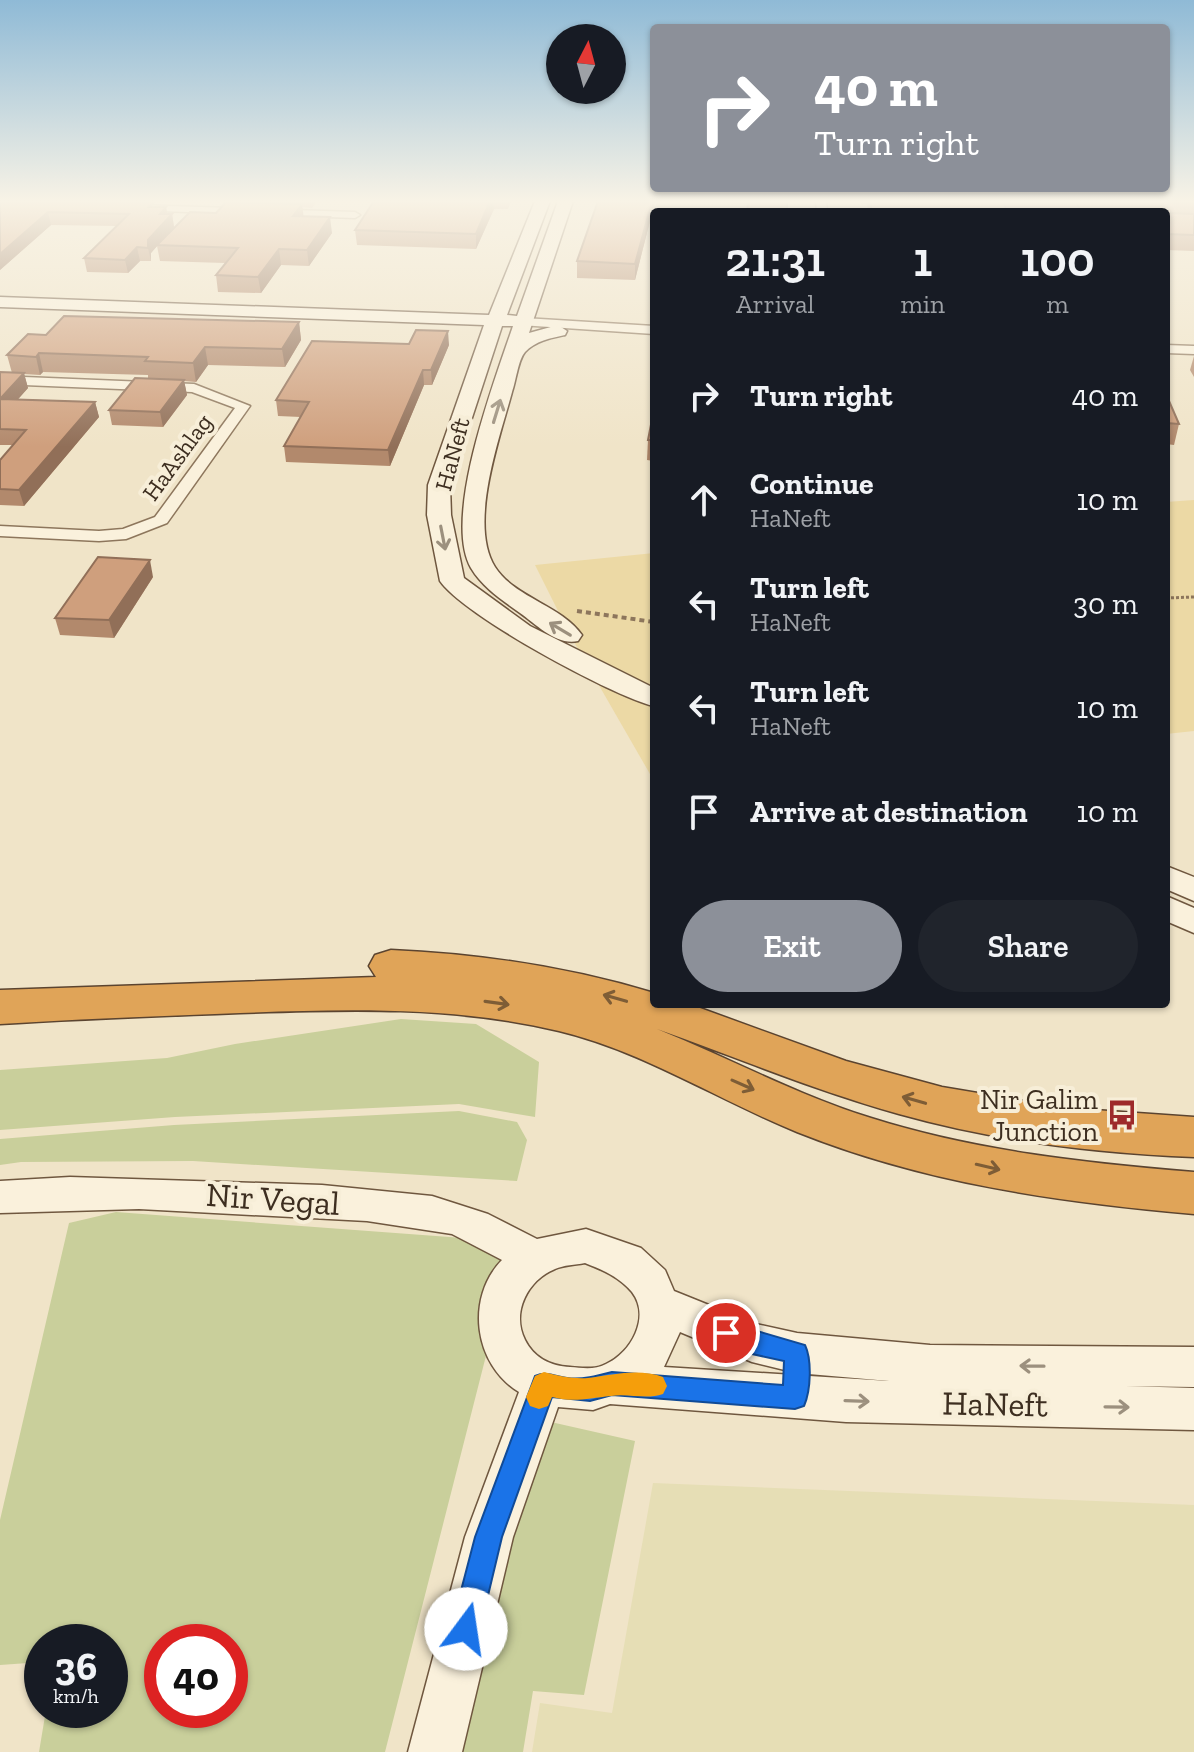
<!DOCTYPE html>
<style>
:root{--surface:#171b24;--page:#20242c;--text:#f1f3f6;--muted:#9ea1a6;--accent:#8c9099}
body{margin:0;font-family:"Zilla Slab",serif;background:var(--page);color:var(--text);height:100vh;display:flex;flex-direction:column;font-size:30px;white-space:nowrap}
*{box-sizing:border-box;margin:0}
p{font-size:26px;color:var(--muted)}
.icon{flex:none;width:44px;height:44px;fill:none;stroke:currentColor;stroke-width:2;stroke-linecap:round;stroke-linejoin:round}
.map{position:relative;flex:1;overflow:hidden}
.drawer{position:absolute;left:650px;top:208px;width:520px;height:800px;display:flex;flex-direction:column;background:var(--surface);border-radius:8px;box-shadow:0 2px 6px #0004}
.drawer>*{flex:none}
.guide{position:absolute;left:650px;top:24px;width:520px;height:168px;border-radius:8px;box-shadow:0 2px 6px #0004;background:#8c9099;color:#fff;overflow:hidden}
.needle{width:52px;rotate:6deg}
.fabs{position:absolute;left:546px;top:24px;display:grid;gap:16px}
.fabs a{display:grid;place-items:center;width:80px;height:80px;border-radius:50%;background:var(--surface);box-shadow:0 2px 6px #0004;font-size:40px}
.speed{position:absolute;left:24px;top:1624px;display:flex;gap:16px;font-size:40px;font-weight:700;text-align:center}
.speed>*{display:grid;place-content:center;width:104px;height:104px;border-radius:50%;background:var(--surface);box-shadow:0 2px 6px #0004;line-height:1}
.speed small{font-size:20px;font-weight:400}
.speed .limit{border:12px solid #d22;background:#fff;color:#111}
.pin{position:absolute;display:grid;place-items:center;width:68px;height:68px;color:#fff;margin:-34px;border:4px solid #fff;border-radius:50%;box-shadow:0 2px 8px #0007}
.me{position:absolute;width:88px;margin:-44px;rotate:14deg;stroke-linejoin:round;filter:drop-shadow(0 0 6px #0008)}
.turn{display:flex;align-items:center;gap:28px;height:168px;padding:0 32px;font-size:36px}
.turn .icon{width:104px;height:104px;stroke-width:2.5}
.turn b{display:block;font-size:56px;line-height:68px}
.eta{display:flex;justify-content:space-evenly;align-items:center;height:136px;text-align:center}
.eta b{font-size:48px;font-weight:600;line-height:56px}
.action{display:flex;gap:16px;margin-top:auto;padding:16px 32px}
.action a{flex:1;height:92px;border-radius:48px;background:var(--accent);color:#fff;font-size:32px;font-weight:600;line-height:92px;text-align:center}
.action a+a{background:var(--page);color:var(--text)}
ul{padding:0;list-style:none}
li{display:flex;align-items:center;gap:24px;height:104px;padding:0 32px}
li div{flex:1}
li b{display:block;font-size:30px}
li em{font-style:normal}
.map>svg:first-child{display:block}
</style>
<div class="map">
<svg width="1194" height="1752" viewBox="0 0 1194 1752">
<rect width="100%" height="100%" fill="#f0e4c8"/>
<path fill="#e6deb5" d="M653 1483 1194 1505V1752H532L540 1703 612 1713Z"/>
<g fill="#c9cf9b" fill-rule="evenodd">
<path d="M401 1019 476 1024 539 1062 535 1117 459 1104 175 1117 0 1130V1070L167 1058 235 1044Z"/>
<path d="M459 1111 517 1122 527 1140 517 1181 193 1161 21 1162 0 1165V1139L174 1125Z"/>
<path d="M116 1212 515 1242 385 1752H39L46 1710H110V1642H42V1662L0 1665V1520L69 1223ZM162 1642H230V1710H162Z"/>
<path d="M542 1420 635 1441 584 1695 533 1691 523 1752H462Z"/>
</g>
<g fill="#ecd9a5">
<path d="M1194 500V731L1166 734V502Z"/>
<path d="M654 553V781L570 635 535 565Z"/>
</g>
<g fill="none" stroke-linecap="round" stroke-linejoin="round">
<g stroke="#8d765c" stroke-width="3">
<g id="street">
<path d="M816 201H826L827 212H817Z"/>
<path d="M137 205 355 212 360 215 355 218 133 210 132 208Z"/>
<path d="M524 318 654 326V334L520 325 518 322Z"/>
<path d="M1166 345 1194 346V354L1166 353Z"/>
<path d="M0 376 194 384 250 406 167 523 126 539 99 541 0 536V526L99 531 123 529 155 517 235 408 192 392 0 384Z"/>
</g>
</g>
<g stroke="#6f573f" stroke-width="3">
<g id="secondary">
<path d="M535 201H550L507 315 517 316 558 201H573L529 333 558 325 567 331 565 335C551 338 535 341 525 352 518 360 516 381 512 392 500 437 468 524 495 567 515 598 561 605 582 635L578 641C557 646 537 625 520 613 502 600 483 588 471 568 442 517 495 380 513 326H502L450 485 451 515 464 578 530 626 654 688V706C612 696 463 615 440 581L427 515 428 485 484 325 0 307V297L489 315Z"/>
<path d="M1166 866 1194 877V901L1166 889Z"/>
<path d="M1166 896 1194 908V933L1166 921Z"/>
<path d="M70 1177 322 1185 432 1196 488 1214 537 1239 586 1229 641 1248 665 1270 674 1291 756 1324 797 1333 930 1345 1194 1347V1387L1125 1386 1194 1388V1430L846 1422 610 1404 593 1410 558 1407 513 1537 462 1752H408L465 1537 519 1392C474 1365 465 1298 502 1260L452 1234 367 1221 139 1209 0 1213V1181ZM585 1263C603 1270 619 1277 632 1292 651 1317 631 1353 606 1364 595 1370 583 1368 570 1367 551 1366 534 1358 525 1340 511 1312 528 1280 555 1269 564 1265 575 1265 585 1263ZM680 1332 752 1362 797 1373 889 1381 664 1367Z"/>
</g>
</g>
<g stroke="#5b4430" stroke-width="3">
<path id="highway" d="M391 950C481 954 568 967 654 993V1004H689L846 1061 942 1087 1066 1108 1194 1117V1157C1094 1153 995 1141 899 1114 816 1091 738 1058 657 1029 729 1058 797 1095 871 1118 975 1151 1085 1163 1194 1172V1214C1058 1202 924 1183 797 1132 718 1100 643 1051 559 1031 455 1006 347 1009 240 1013 160 1016 80 1019 0 1024V990L376 977 369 966 375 955Z"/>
</g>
<path stroke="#8d765c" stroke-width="3" stroke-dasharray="3 2" stroke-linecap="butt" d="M1166 598 1194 597"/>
<path stroke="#8d765c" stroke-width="4" stroke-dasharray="5 4" stroke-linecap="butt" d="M577 611 654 622"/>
<use href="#street" fill="#faf1dc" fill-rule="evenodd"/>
<use href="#secondary" fill="#faf1dc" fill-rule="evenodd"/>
<use href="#highway" fill="#e0a458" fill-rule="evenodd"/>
</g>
<g fill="#b2896c">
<path d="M0 201H169L146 202 155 207H166L167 214H172L174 227 216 213 226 202 317 201 312 208 302 207 303 216 332 233 309 266 281 265 261 293 218 292 216 275 225 263 160 261 157 246 151 253V261H140L128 273 87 272 84 258 117 226 51 225 0 270Z"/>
<path d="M374 201H511L508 209H494L476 249 357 245 355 230Z"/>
<path d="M655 201 635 280 577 278V261Z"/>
<path d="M666 201H787L748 204Z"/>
<path d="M861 201H1194V251L1166 250V212H1071L1006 209 1007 212H868L867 204H861Z"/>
<path d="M299 322 301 340 285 367 208 365 196 382 184 381 187 395 163 427 112 425 109 410 148 378V375L43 372 40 375 24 374 28 388 18 399 95 402 99 417 24 506 0 505V460L14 445H0V372L12 373 7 355 46 335Z"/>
<path d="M449 345 432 385H424L390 466 286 462 284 446 301 417 278 416 276 400Z"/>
<path d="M1194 356V377L1190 370Z"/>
<path d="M1166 394 1179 424 1174 445 1166 444Z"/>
<path d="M654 409V461L647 460 648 440Z"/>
<path d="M153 577 114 638 60 635 55 618Z"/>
</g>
<g fill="#916f58">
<path d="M490 201H493L494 209 476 249V234Z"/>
<path d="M652 201H655L635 280V264Z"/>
<path d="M302 204 304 219 293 216Z"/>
<path d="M166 207 168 218 172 214 174 227 151 253V261L148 248V240L160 214Z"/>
<path d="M48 212 51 225 0 270V254Z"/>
<path d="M330 217 332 233 309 266 307 250Z"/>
<path d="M137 247 140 261 128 273 125 260Z"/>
<path d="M279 249 281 265 261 293 258 277Z"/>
<path d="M299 322 301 340 285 367 282 349Z"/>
<path d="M448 331 449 345 432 385 431 370Z"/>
<path d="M205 347 208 365 196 382 193 363Z"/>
<path d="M39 353 43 372 40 375 36 357Z"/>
<path d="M423 370 424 385 390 466 388 450Z"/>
<path d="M24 373 28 388 5 414 0 399Z"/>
<path d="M184 380 187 395 163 427 160 412Z"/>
<path d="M95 402 99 417 24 506 19 490Z"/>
<path d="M150 560 153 577 114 638 109 620Z"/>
</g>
<g fill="#cf9f7d" stroke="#916f58" stroke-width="2">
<path d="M0 201 154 202 149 207H166L160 214H172L148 240V248L137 247 125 260 84 258 129 214 48 212 0 254Z"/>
<path d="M374 201H490L476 234 355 230Z"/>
<path d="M598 201H652L635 264 577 261Z"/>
<path d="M748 201H787V212H747Z"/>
<path d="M870 201H1003L1007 212H872Z"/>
<path d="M1076 201H1194L1170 202 1167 205 1170 213 1194 214V235L1166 234V212H1081Z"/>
<path d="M226 202 302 204 293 216 330 217 307 250 279 249 258 277 216 275 238 248 157 245 190 212 216 213Z"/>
<path d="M64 316 299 322 282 349 205 347 193 363 145 361 148 357 39 353 36 357 7 355 28 334 46 335Z"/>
<path d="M416 330 448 331 431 370H423L388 450 284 446 309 402 276 400 312 341 409 344Z"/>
<path d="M0 372 24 373 0 399 95 402 19 490 0 489V460L26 430 0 429Z"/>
<path d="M135 378 184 380 160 412 109 410Z"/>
<path d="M1166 394 1179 424 1166 423Z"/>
<path d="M654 409V440H648Z"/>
<path d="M98 557 150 560 109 620 55 618Z"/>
</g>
<defs><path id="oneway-shaft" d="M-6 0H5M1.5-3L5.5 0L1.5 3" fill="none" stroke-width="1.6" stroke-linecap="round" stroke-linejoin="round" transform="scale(2)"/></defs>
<g stroke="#9c907e">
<use href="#oneway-shaft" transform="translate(497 411) rotate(-73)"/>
<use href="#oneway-shaft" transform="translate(443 538) rotate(79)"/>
<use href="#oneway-shaft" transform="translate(560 629) rotate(-149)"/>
<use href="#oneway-shaft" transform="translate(1032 1366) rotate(-179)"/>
<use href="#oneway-shaft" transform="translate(857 1401) rotate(2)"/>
<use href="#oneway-shaft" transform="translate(1117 1407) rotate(1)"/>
</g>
<g stroke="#7e5d36">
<use href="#oneway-shaft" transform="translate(615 998) rotate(-164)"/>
<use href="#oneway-shaft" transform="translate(497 1003) rotate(8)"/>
<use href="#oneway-shaft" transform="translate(743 1085) rotate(24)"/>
<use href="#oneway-shaft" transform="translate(914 1100) rotate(-164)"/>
<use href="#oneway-shaft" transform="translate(988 1167) rotate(13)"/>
</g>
<linearGradient id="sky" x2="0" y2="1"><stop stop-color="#8fbad6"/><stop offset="0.45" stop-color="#f8f3e6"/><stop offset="1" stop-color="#f8f3e6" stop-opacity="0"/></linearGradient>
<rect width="1194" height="447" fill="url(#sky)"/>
<path fill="#1a73e8" stroke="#114b97" stroke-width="2" d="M726 1322 805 1345C812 1360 811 1390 804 1406L795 1409 612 1395 590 1401 552 1397 502 1537 480 1629 476 1639 466 1643 456 1639 451 1629 475 1537 535 1376C547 1371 554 1376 567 1378 582 1380 597 1376 612 1372L783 1385 784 1361 752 1354 717 1341 713 1333 717 1325Z"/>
<path fill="#f59e0b" d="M544 1372C559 1376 573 1379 588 1378 613 1375 638 1368 663 1377L667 1386 663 1394C646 1400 628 1393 611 1396 589 1398 574 1403 552 1397L548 1406 539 1409 530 1406 526 1397 535 1376Z"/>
<defs>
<g id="bus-bare" transform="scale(2.4)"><path d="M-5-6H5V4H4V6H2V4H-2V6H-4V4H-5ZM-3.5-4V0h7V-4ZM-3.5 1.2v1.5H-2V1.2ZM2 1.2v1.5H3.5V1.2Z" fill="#9e2a2b" stroke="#f7eed8" stroke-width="2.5" paint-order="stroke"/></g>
</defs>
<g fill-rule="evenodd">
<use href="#bus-bare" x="1122" y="1115"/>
</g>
<g text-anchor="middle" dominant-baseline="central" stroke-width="8" stroke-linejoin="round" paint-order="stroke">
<g font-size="24" fill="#3d2e20" stroke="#f7eed8">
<text transform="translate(452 454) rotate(-75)">HaNeft</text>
<text transform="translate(177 457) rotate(-54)">HaAshlag</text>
</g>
<g font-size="28" fill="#3d2e20" stroke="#f7eed8" text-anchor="end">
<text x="1098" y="1099">Nir Galim<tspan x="1098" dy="32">Junction</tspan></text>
</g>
<g font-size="34" fill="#3d2e20" stroke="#f7eed8">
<text transform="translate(273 1199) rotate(4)">Nir Vegal</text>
<text transform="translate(995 1404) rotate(1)">HaNeft</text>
</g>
</g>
</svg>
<div class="fabs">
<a><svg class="needle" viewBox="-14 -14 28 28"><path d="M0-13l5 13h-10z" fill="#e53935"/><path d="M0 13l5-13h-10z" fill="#9ea1a6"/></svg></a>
</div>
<div class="speed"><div>36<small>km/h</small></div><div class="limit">40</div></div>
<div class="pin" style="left:726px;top:1333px;background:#d93025"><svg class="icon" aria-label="arrive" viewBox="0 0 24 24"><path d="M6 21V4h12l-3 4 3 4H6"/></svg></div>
<svg class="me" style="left:466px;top:1629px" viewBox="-20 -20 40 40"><circle r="19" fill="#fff"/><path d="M0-13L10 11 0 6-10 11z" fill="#1a73e8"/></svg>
<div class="guide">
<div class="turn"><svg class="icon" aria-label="right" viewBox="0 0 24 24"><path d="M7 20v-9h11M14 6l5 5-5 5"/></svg><div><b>40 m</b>Turn right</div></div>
</div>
<section class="drawer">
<div class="eta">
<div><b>21:31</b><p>Arrival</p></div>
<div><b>1</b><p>min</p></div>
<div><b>100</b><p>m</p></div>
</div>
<ul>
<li><svg class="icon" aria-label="right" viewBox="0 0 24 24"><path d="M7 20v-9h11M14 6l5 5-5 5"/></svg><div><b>Turn right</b></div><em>40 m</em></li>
<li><svg class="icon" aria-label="ahead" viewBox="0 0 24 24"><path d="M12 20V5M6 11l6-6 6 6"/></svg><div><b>Continue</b><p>HaNeft</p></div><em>10 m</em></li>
<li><svg class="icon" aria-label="left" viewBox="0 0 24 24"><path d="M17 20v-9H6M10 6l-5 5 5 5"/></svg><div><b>Turn left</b><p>HaNeft</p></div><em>30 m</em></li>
<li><svg class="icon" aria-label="left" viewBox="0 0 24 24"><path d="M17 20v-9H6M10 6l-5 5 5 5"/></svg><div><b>Turn left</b><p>HaNeft</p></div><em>10 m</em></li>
<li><svg class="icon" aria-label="arrive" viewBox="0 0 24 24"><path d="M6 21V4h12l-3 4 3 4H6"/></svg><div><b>Arrive at destination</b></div><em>10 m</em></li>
</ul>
<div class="action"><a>Exit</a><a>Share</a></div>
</section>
</div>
